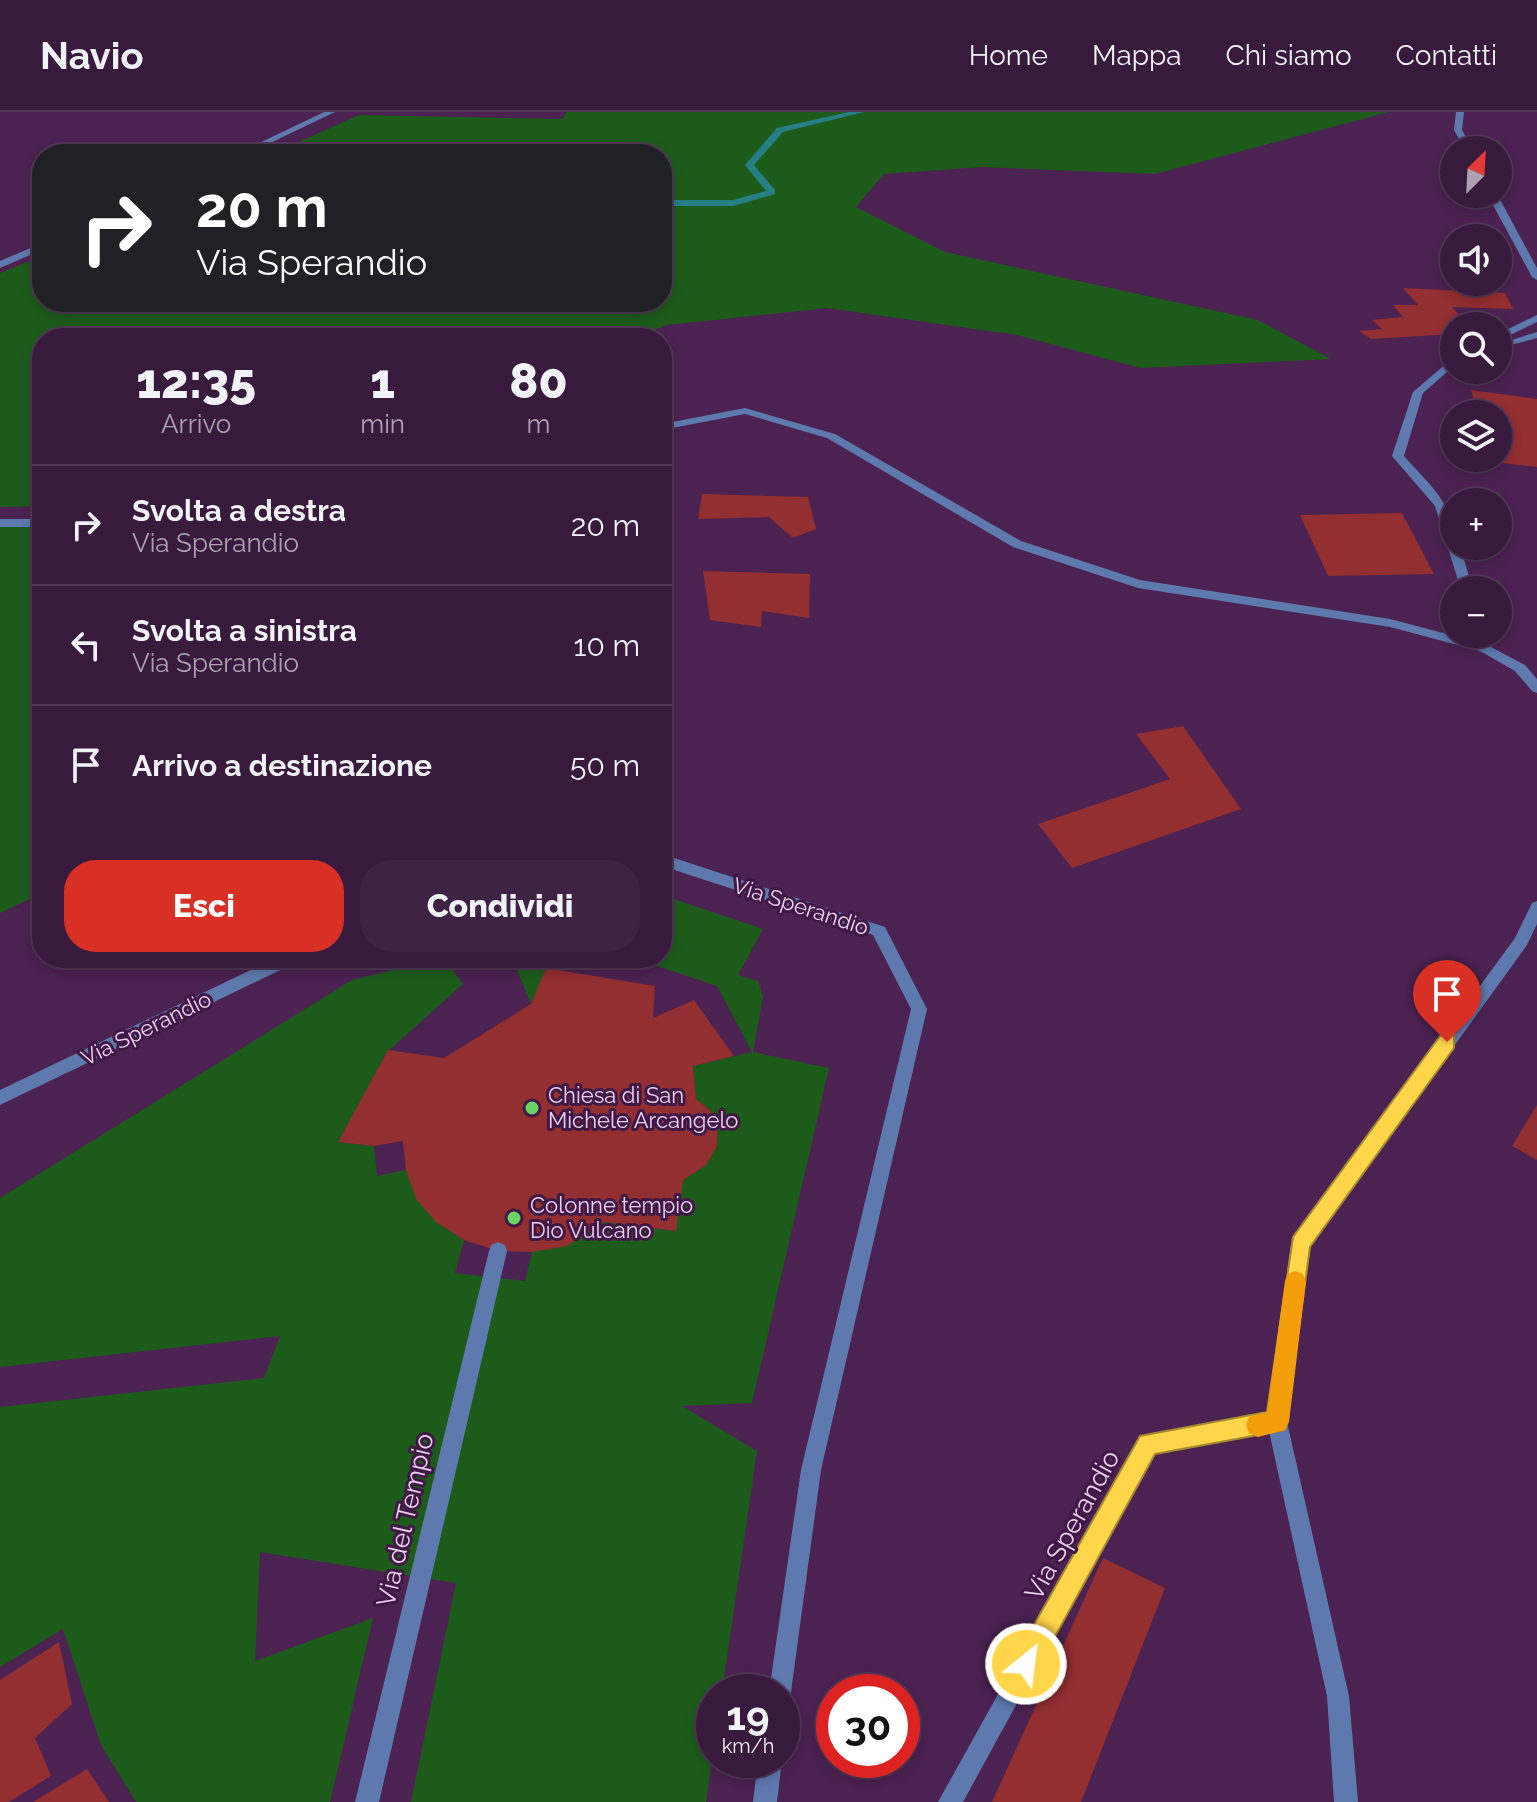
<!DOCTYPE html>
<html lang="it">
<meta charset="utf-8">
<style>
:root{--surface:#381a3d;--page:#3f2344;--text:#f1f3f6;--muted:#aba1b0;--line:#523857;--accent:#d93025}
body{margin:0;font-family:Raleway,sans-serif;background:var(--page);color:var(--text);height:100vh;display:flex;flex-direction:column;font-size:30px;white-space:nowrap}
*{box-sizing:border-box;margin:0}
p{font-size:26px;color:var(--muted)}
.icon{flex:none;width:44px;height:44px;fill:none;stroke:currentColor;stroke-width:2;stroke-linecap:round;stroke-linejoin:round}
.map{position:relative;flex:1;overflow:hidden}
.panel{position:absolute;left:32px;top:216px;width:640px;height:640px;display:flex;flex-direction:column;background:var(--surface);border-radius:32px;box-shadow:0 4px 12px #0003,0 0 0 2px var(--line)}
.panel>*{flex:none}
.banner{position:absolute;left:32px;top:32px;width:640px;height:168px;border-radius:32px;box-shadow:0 4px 12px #0003,0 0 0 2px var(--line);background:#202124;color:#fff;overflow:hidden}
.needle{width:52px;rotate:24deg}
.fabs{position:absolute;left:1440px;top:24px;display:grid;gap:16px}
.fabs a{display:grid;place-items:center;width:72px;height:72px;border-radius:50%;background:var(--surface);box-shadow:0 4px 12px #0003,0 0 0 2px var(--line);font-size:40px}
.speed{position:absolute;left:696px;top:1562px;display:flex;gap:16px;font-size:40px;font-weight:700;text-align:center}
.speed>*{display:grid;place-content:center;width:104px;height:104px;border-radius:50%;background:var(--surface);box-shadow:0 4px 12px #0003,0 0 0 2px var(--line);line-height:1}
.speed small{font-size:20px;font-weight:400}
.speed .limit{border:12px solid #d22;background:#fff;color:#111}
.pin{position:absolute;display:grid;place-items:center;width:68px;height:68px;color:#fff;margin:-82px -34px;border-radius:50% 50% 50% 0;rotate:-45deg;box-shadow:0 0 8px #0007}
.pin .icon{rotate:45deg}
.me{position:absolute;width:88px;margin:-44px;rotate:29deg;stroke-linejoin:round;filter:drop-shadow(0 0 6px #0008)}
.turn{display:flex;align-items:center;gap:28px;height:168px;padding:0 32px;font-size:36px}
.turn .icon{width:104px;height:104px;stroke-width:2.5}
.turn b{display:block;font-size:56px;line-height:68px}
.eta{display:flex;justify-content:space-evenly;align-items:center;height:136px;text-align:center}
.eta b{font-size:48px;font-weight:800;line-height:56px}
.action{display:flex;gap:16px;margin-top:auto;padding:16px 32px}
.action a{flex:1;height:92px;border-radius:32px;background:var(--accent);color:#fff;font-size:32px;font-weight:800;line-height:92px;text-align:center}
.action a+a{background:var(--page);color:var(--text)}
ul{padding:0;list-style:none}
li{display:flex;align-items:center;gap:24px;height:120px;padding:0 32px;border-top:2px solid var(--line)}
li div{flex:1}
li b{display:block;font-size:30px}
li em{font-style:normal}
header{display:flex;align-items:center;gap:48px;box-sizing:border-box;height:112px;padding:0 40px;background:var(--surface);border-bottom:2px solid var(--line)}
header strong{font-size:38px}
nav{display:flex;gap:44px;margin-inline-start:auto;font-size:28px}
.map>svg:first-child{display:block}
</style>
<header>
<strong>Navio</strong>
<nav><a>Home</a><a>Mappa</a><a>Chi siamo</a><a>Contatti</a></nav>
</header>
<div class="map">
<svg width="1537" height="1690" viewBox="0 0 1537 1690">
<rect width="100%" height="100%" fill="#4b2251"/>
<g fill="#1d5b1b">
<path d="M567 0H1389L1155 62 982 55 884 62 856 95 945 140 1258 208 1331 247 1141 256 1017 223 827 196 667 213 633 226H42V394L0 395V161L42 144V190H662V42H272L359 3 562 7Z"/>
<path d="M0 411H42V781L0 801Z"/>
<path d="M662 783 763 817 738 863 758 869 763 885 753 940 829 956 752 1291 682 1294 757 1339 722 1580H714V1633L706 1690H411L456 1471 260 1440 255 1549 373 1506 330 1690H136L101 1633 63 1517 0 1555V1295L264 1266 280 1224 0 1255V1086L352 868 443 846 463 872 386 941 339 1030 374 1034 377 1064 406 1058C418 1092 434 1109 464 1128L455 1161 525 1169 532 1140 604 1110 675 1119 683 1068C713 1048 716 1041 718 1005L696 987 693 954 752 940 717 874 633 846H662Z"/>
<path d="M512 846H551L531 892Z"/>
</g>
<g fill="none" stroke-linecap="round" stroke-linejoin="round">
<path fill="#277f86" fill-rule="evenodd" d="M849 0H864L783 20 754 53 775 78V82L733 94H662V88H733L766 79 745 53 777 16Z"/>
</g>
<g fill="#932e31">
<path d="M1403 176 1505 181 1513 197 1452 195 1469 214H1454V222L1371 227 1359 219 1382 217 1372 208 1403 205 1393 193H1418Z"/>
<path d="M1471 278 1537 287V355L1492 350 1490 346H1498V302H1478Z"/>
<path d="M702 382 808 385 816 417 793 426 769 405 698 407Z"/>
<path d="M1402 401 1434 462 1328 464 1300 403Z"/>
<path d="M703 459 810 462 809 506 762 499 761 515 710 508Z"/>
<path d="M1183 614 1241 697 1072 756 1038 712 1170 667 1136 622Z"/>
<path d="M546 856 655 874 653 906 694 888 734 944 693 954 696 987 718 1005 717 1034 706 1053 683 1068 676 1119 604 1110 567 1134 532 1140 498 1139 464 1128 436 1110 416 1087 406 1058 403 1029 374 1034 338 1030 388 938 444 946 531 892Z"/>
<path d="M1537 993V1048L1512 1034Z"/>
<path d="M1103 1446 1165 1476 1081 1690H992Z"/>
<path d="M59 1530 72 1592 35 1626 51 1664 9 1690H0V1568Z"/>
<path d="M87 1657 109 1690H33Z"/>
</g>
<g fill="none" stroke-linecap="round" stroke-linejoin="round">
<path fill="#5d79ae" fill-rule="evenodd" d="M498 1130 505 1133 507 1139 379 1690H355L489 1139 491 1133Z"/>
<g fill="#5d79ae" fill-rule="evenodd">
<path d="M324 0H335L247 42H236Z"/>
<path d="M1456 0H1464L1462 18 1473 38H1465L1454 18Z"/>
<path d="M1487 82H1497L1537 156V168L1532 165Z"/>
<path d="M42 131V138L0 156V149Z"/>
<path d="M1537 203V210L1498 229V222Z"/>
<path d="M1537 220V226L1507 234 1502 231Z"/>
<path d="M1454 245V254L1423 281 1404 344C1431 375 1454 390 1454 434H1460L1473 478H1461L1435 394 1392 344 1413 280Z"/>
<path d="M1474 522H1488L1492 536 1490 539H1480Z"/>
<path d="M662 742 885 815 927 897 821 1358 791 1580 788 1588 782 1590V1580H769L801 1358 911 897 873 823 662 754Z"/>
<path d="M276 846H299L297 850 0 993V978Z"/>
<path d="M1277 1300 1284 1303 1287 1310 1284 1317 1277 1320 1154 1341 963 1690H938L1141 1325Z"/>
<path d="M758 1648H782L777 1690H753Z"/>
</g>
<g fill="#5d79ae" fill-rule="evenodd">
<path d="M745 296 835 322 1021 429 1140 468 1390 507 1485 532 1525 553 1537 567V581L1532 579 1515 559 1480 539 1390 515 1138 476 1013 435 827 326 745 302 662 318V312Z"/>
<rect x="0" y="407" width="42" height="8"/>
<path d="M1537 789V812L1527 833 1309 1135 1287 1310 1349 1584 1358 1690H1334L1327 1584 1267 1310 1291 1132 1515 826 1532 791Z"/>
</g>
</g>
<path fill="#ffd54a" stroke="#a68a30" stroke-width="2" d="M1447 922 1454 924V936L1310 1135 1285 1318 1155 1342 1035 1561 1026 1565 1017 1561 1013 1552 1017 1543 1140 1324 1267 1300 1293 1125 1440 924Z"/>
<path fill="#f59e0b" d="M1295 1159 1303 1162 1306 1169 1289 1310 1285 1318 1258 1325 1249 1321 1246 1313 1249 1305 1267 1300 1285 1169 1288 1162Z"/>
<g fill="#6ad364" stroke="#401846" stroke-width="3">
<circle cx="532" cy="996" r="8"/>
<circle cx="514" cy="1106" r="8"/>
</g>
<g text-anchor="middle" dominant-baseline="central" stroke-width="6" stroke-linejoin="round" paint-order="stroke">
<g font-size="22" fill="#e9d0ec" stroke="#401846">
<text transform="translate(801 794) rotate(18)">Via Sperandio</text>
<text transform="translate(146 916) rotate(-26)">Via Sperandio</text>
</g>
<g font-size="22" fill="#e9d0ec" stroke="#401846" text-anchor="start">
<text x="548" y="983">Chiesa di San<tspan x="548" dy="25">Michele Arcangelo</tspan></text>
<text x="530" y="1093">Colonne tempio<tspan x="530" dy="25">Dio Vulcano</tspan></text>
</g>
<g font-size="26" fill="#e9d0ec" stroke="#401846">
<text transform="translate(405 1408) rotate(-77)">Via del Tempio</text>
<text transform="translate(1072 1413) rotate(-61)">Via Sperandio</text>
</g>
</g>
</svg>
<div class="fabs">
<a><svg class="needle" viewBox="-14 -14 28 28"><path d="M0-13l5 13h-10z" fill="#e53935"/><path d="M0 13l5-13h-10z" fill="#aba1b0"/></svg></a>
<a><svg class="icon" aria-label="sound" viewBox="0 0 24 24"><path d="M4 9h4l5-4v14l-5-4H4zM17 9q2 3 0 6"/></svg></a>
<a><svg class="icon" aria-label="search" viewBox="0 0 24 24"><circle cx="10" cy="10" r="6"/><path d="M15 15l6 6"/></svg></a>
<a><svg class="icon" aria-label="layers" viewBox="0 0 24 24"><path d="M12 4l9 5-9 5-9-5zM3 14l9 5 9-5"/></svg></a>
<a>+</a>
<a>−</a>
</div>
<div class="speed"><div>19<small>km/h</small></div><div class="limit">30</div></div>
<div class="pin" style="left:1447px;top:930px;background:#d93025"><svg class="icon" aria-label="arrive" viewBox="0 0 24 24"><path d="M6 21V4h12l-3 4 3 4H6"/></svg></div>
<svg class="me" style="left:1026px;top:1552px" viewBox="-20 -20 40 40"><circle r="17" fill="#ffd54a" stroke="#fff" stroke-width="3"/><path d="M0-11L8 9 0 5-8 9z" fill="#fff"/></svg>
<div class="banner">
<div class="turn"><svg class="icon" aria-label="right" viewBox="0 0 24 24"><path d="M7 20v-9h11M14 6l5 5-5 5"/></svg><div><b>20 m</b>Via Sperandio</div></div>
</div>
<section class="panel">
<div class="eta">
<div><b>12:35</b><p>Arrivo</p></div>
<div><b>1</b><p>min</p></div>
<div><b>80</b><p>m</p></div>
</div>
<ul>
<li><svg class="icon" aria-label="right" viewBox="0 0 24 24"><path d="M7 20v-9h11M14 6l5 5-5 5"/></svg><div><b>Svolta a destra</b><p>Via Sperandio</p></div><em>20 m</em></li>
<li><svg class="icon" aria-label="left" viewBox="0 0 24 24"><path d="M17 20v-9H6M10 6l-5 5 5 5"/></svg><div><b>Svolta a sinistra</b><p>Via Sperandio</p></div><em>10 m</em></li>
<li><svg class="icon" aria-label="arrive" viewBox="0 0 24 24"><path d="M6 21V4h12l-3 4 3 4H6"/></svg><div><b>Arrivo a destinazione</b></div><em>50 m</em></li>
</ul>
<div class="action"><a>Esci</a><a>Condividi</a></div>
</section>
</div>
